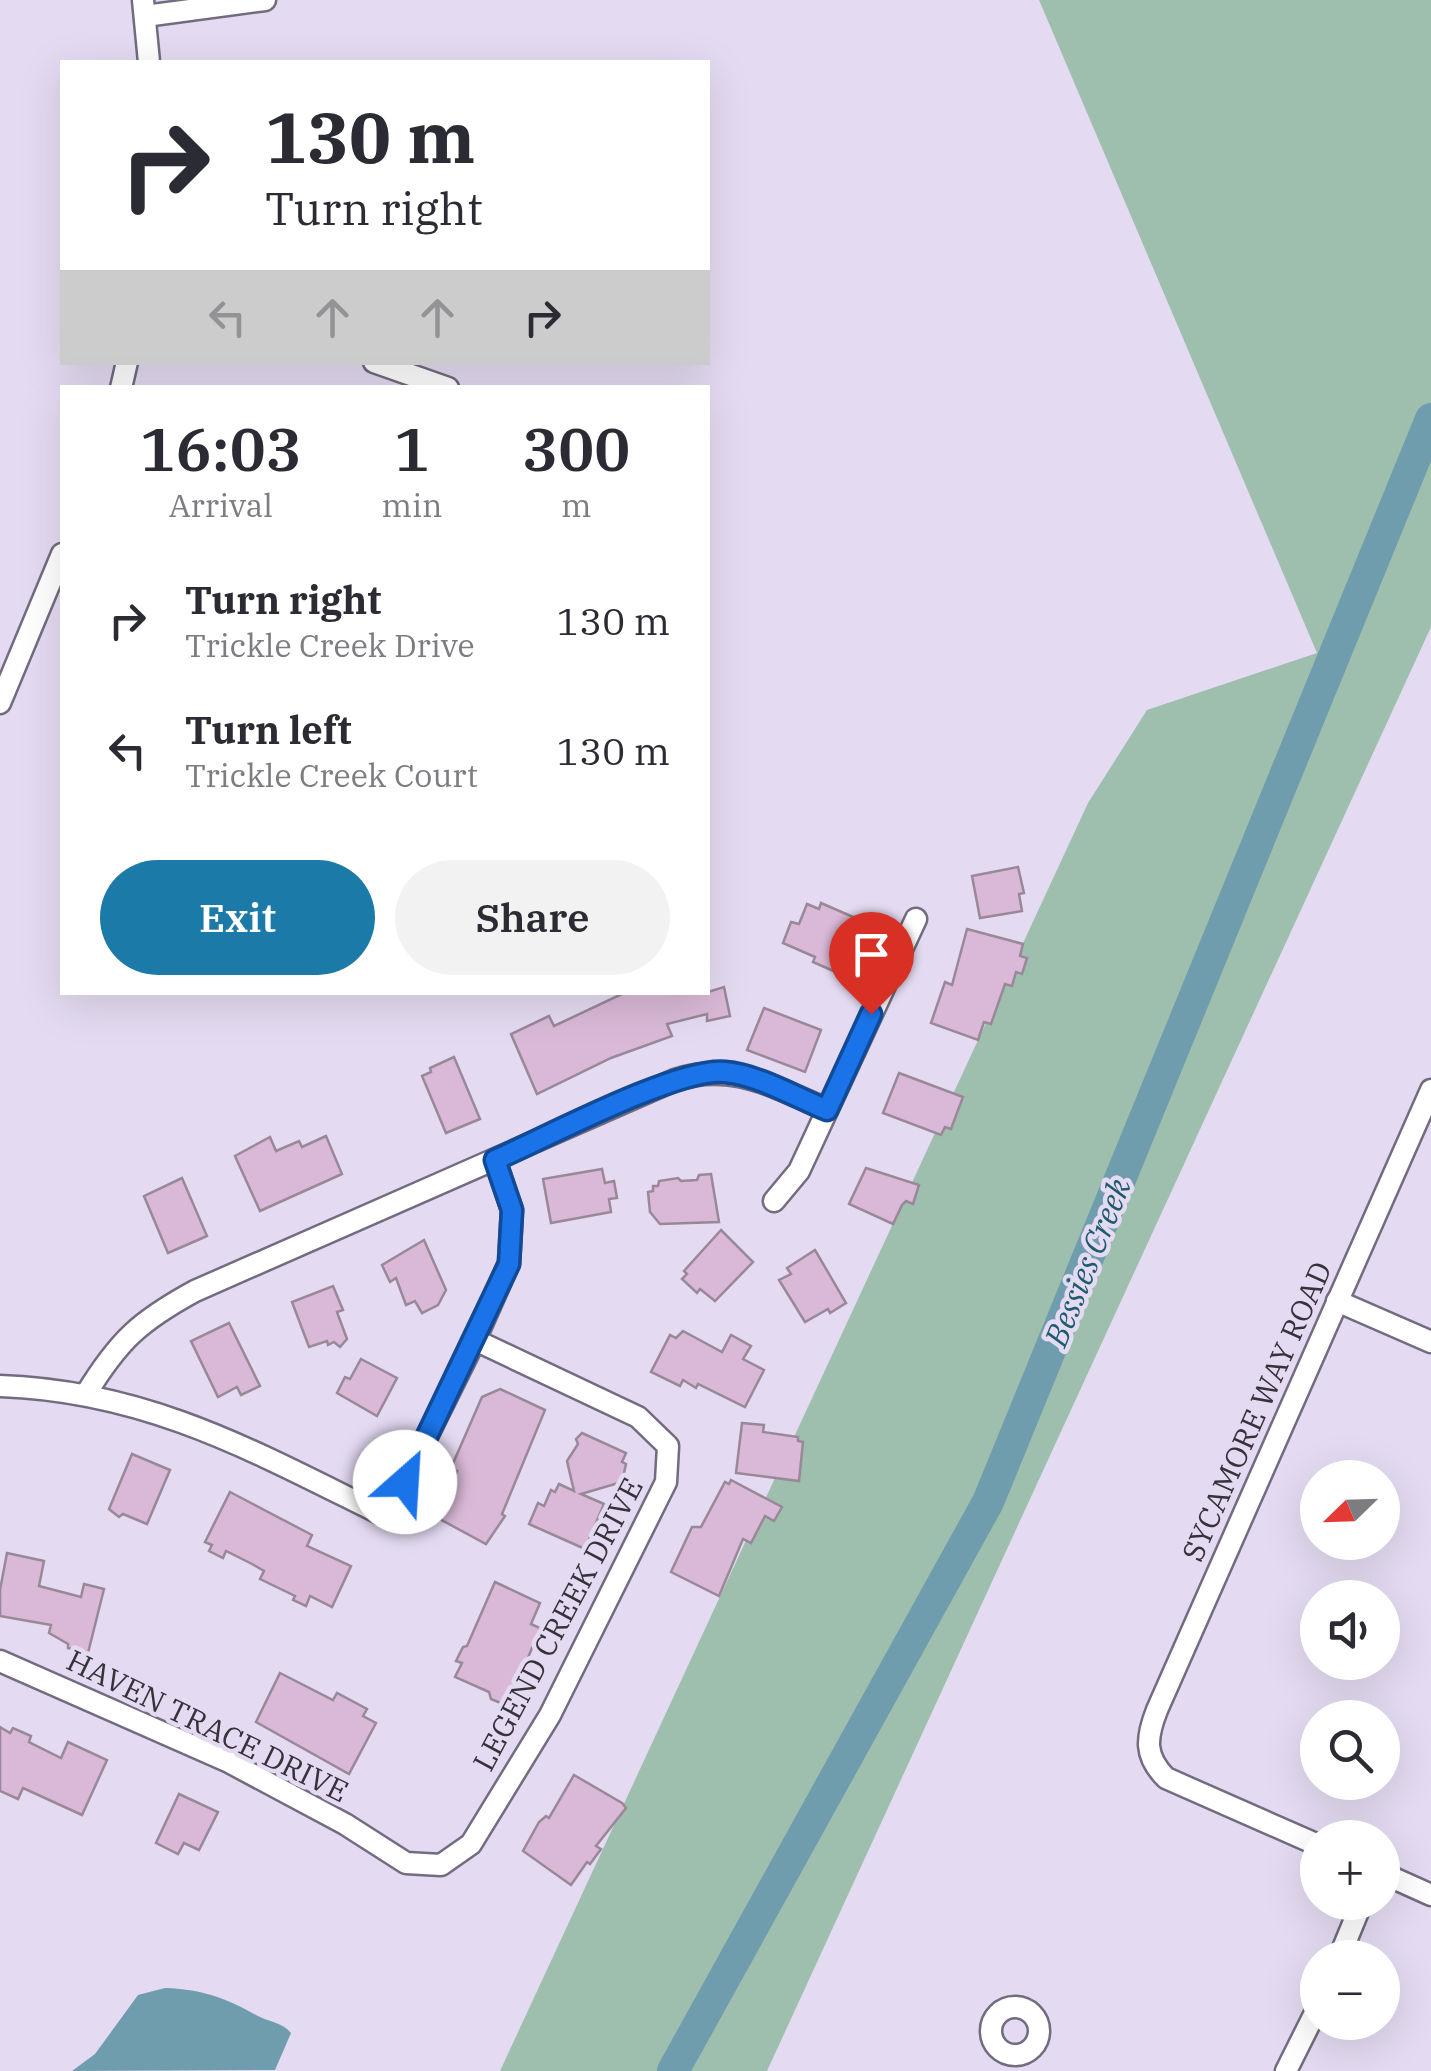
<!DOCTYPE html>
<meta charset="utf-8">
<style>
:root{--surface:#fff;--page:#f2f2f3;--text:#2b2b33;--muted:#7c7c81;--accent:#1b7aa7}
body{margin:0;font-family:"IBM Plex Serif",serif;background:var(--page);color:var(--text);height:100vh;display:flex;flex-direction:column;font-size:38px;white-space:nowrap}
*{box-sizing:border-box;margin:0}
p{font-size:32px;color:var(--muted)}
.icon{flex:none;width:55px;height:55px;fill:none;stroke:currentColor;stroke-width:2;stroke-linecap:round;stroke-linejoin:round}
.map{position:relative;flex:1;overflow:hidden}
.details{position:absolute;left:60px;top:385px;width:650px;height:610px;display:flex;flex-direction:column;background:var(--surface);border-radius:0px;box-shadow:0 10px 40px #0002}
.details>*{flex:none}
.top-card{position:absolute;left:60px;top:60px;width:650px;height:305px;border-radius:0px;box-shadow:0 10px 40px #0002;background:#fff;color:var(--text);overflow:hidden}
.needle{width:65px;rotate:247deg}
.tools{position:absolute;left:1300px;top:1460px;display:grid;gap:20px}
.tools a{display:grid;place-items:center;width:100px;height:100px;border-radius:50%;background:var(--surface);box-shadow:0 10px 40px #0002;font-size:50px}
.pin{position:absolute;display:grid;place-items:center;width:85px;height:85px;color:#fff;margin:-102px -42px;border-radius:50% 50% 50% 0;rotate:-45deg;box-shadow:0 0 10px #0007}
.pin .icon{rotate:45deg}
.me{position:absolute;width:110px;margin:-55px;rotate:26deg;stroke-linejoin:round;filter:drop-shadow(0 0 8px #0008)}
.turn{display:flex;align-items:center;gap:35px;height:210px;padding:0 40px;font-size:45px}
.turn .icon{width:130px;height:130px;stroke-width:2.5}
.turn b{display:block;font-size:70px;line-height:85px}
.lanes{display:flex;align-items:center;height:95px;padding:0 40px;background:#0003;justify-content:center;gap:50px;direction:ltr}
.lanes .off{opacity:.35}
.eta{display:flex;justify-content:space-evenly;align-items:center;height:170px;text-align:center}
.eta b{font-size:60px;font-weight:600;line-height:70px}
.action{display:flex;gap:20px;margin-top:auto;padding:20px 40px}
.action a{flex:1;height:115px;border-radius:60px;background:var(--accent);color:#fff;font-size:40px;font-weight:600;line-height:115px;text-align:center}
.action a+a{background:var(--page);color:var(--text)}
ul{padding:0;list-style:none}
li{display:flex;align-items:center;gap:30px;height:130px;padding:0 40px}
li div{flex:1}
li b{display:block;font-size:38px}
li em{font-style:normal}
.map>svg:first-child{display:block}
</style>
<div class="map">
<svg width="1431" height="2071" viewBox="0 0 1431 2071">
<rect width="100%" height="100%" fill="#e4dbf2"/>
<path fill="#9ebfae" d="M1039 0H1431V627L767 2071H500L1088 803 1147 710 1317 653Z"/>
<path fill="#709dae" d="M165 1988C201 1989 226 1998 256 2015 268 2022 282 2022 291 2033L275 2070 72 2071 95 2054 138 1995Z"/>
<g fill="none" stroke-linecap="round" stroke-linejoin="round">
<path stroke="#709dae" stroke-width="32" d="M673 2071 988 1502 1431 419"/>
</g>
<g fill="#d9b9d7" stroke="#998898" stroke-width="2.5">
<path d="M1018 867 1024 893 1019 894 1022 911 980 918 972 876Z"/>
<path d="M821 903 860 920 838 973 813 962 815 957 783 943 791 922 799 924 807 904 819 909Z"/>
<path d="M967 929 1023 944 1020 956 1027 958 1022 974 1016 972 1012 986 1005 984 991 1024 984 1022 978 1040 931 1023 945 982 952 985Z"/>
<path d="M724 987 730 1016 707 1021V1014L667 1024 672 1036 611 1058 537 1094 511 1034 549 1016 554 1026 626 992H708Z"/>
<path d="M764 1008 821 1030 805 1072 747 1050Z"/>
<path d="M454 1057 480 1119 446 1133 422 1076 431 1072 430 1068Z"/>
<path d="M899 1073 963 1097 951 1129 945 1127 941 1135 883 1113Z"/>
<path d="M326 1136 342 1174 260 1211 235 1156 270 1137 276 1151 299 1141 302 1147Z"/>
<path d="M866 1168 919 1185 913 1204 906 1201 902 1205 893 1224 849 1204Z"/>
<path d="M602 1169 605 1183 614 1181 617 1198 609 1199 611 1212 551 1223 543 1179Z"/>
<path d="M711 1174 719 1222 660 1224 650 1212 648 1192 653 1191V1186H658L659 1181 678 1178 681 1181 697 1180 699 1175Z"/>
<path d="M182 1178 207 1236 168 1253 144 1196Z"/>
<path d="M721 1230 753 1262 715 1301 700 1289 697 1293 682 1279 687 1274 684 1271Z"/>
<path d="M424 1240 446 1290 438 1305 422 1313 415 1301 406 1305 396 1278 390 1282 382 1265Z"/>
<path d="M815 1250 846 1303 830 1313 828 1309 805 1322 779 1280 791 1274 787 1268Z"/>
<path d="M333 1286 343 1310 337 1312 347 1339 340 1347 334 1342 328 1345 327 1341 309 1347 292 1302Z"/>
<path d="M229 1323 260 1386 241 1395 237 1387 218 1397 191 1341Z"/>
<path d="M683 1331 722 1352 731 1335 751 1346 743 1359 764 1370 745 1407 698 1384 696 1388 683 1380 680 1386 651 1372 670 1335 676 1338Z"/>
<path d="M361 1359 397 1378 377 1416 337 1393 345 1377 350 1379Z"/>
<path d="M500 1389 545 1410 502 1514 505 1516 486 1544 434 1516 457 1471 451 1468 482 1397Z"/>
<path d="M742 1423 764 1425 763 1432 798 1437V1441L803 1442 799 1481 736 1473Z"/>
<path d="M582 1433 626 1453 622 1462 626 1464 622 1482 581 1494 604 1504 585 1549 529 1524 538 1503 544 1506 551 1490 555 1492 559 1484 574 1491 567 1461 578 1444 576 1439Z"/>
<path d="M132 1454 170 1470 147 1524 123 1514 119 1517 109 1509Z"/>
<path d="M731 1480 782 1507 774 1521 765 1516 751 1543 743 1539 719 1596 671 1572 692 1527H701L725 1482 729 1484Z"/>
<path d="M230 1492 312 1535 307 1546 351 1566 332 1607 310 1596 306 1606 293 1600 295 1596 260 1579 264 1571 252 1564 226 1551 223 1558 209 1551 212 1545 205 1542Z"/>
<path d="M7 1553 44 1561 39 1586 81 1597 84 1584 104 1589 88 1653 68 1648V1644L49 1633 51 1625 0 1616V1590Z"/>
<path d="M495 1582 540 1603 531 1624 544 1630 535 1649 532 1648 508 1706 491 1699 489 1692 455 1677 462 1663 456 1661 463 1647 467 1646Z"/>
<path d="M280 1673 333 1700 337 1693 367 1709 363 1716 376 1723 349 1774 256 1722Z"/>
<path d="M0 1727 10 1733 13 1728 31 1736 29 1742 61 1758 68 1742 107 1760 82 1815 23 1788 18 1799 0 1791Z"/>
<path d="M574 1775 622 1803 626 1808 596 1846 601 1849 590 1864 587 1862 571 1885 523 1851 539 1822 546 1816 549 1818Z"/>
<path d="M179 1794 218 1812 199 1850 184 1843 178 1854 156 1843Z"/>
</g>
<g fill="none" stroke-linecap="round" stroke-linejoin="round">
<g stroke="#736b7f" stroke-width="25">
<g id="street">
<path d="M143 0 149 62"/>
<path d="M145 16 265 0"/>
<path d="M374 362 448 388"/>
<path d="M121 388 127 362"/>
<path d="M0 703 62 554"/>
<path d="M774 1201 799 1171 916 919"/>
<path d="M1337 1301 1431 1342"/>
<path d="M0 1386C149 1391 257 1453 387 1517L475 1340 509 1263 512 1210 495 1160"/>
<path d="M86 1394C119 1340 140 1321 195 1291L675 1080C733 1061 774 1088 827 1109"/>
<path d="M0 1661 227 1761 345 1824 406 1863 441 1865 471 1844 550 1715 666 1482 668 1446 638 1417 475 1340"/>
<path d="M1318 1845 1166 1778C1144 1756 1146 1738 1157 1710L1431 1090"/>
<path d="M1382 1873 1431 1895"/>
<path d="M1339 1958 1362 1902"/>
<circle cx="1015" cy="2031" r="24"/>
<path d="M1286 2071 1318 2007"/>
</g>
</g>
<use href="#street" stroke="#fff" stroke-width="20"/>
</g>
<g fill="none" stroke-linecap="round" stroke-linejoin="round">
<g stroke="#114b97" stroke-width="25">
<path id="route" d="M405 1482 509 1264 512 1210 495 1160C545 1138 678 1067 725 1072 759 1075 795 1097 827 1110L871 1014"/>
</g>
<use href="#route" stroke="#1a73e8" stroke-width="18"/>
</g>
<g text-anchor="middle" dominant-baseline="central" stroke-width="9" stroke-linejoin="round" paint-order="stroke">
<g font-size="30" fill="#36323b" stroke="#e4dbf2">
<text transform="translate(1256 1411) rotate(-66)">SYCAMORE WAY ROAD</text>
<text transform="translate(557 1624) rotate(-62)">LEGEND CREEK DRIVE</text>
<text transform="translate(208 1725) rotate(26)">HAVEN TRACE DRIVE</text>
</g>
<g font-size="32" font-style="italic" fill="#1f5a6e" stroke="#e4dbf2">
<text transform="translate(1087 1262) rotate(-68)">Bessies Creek</text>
</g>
</g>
</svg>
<div class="tools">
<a><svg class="needle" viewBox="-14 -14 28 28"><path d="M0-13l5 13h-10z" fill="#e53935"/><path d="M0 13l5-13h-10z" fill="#7c7c81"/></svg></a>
<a><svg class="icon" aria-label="sound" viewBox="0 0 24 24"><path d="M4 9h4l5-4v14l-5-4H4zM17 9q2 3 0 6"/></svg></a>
<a><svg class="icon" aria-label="search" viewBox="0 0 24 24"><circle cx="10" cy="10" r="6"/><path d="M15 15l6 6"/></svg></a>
<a>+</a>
<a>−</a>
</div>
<div class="pin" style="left:871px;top:1014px;background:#d93025"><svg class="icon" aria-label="arrive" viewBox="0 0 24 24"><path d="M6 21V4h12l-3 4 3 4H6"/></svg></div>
<svg class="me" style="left:405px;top:1482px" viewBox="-20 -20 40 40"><circle r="19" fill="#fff"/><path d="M0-13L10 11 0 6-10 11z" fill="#1a73e8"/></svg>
<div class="top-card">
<div class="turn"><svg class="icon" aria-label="right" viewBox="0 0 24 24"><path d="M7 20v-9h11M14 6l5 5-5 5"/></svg><div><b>130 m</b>Turn right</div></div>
<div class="lanes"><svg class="icon off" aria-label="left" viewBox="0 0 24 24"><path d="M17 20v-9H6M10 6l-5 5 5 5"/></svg><svg class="icon off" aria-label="ahead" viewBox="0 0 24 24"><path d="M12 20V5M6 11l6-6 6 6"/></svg><svg class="icon off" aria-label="ahead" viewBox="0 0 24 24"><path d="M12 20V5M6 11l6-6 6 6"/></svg><svg class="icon" aria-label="right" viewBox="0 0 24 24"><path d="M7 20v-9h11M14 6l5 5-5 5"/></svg></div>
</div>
<section class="details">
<div class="eta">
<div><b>16:03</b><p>Arrival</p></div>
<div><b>1</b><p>min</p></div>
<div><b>300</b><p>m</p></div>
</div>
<ul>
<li><svg class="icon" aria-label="right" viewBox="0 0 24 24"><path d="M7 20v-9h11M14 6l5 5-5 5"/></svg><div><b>Turn right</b><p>Trickle Creek Drive</p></div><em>130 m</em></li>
<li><svg class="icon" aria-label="left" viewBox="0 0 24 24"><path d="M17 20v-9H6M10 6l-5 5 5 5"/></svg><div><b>Turn left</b><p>Trickle Creek Court</p></div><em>130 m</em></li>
</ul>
<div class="action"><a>Exit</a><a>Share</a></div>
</section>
</div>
